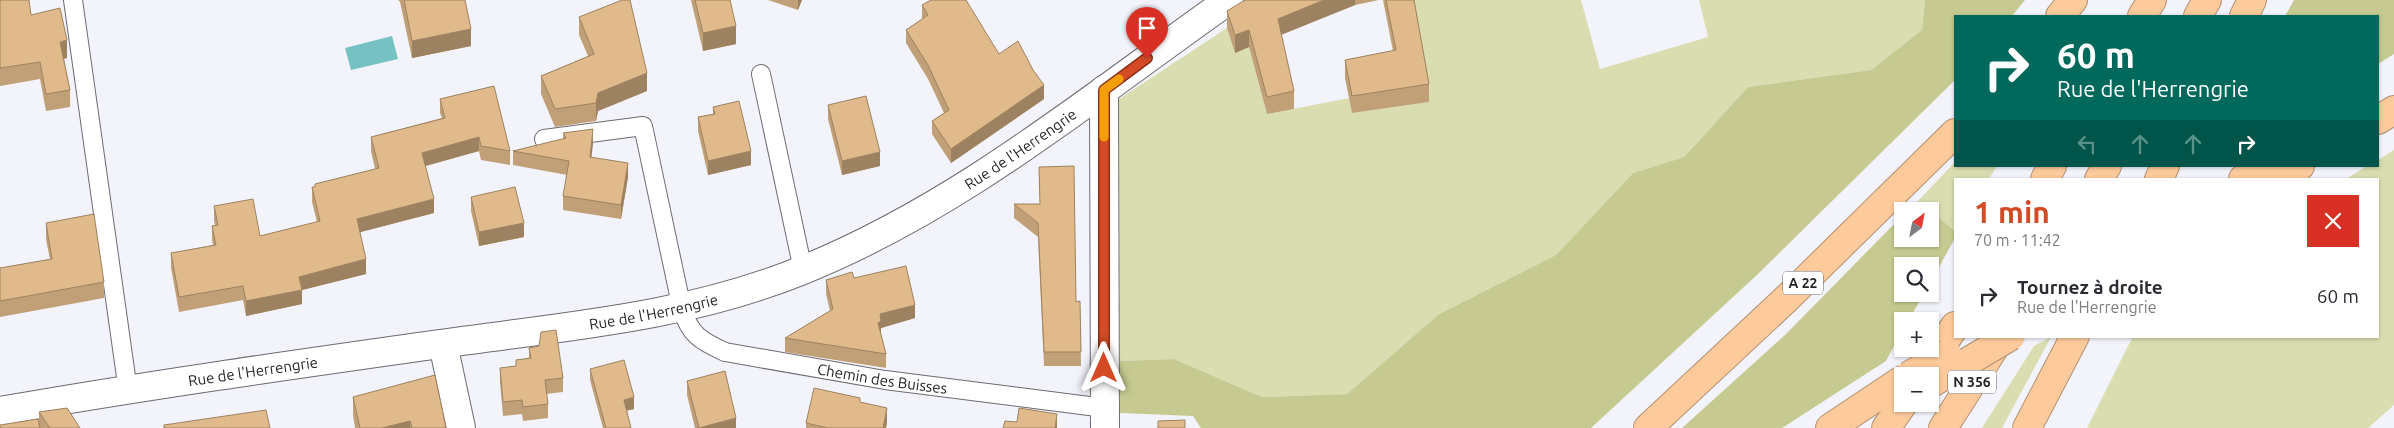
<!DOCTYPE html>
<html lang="fr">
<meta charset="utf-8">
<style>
:root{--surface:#fff;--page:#f7f7f7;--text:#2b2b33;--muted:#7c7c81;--accent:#d34a25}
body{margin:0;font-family:Ubuntu,sans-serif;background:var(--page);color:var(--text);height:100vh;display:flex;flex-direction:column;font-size:19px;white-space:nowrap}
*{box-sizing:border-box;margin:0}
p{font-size:16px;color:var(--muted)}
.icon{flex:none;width:28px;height:28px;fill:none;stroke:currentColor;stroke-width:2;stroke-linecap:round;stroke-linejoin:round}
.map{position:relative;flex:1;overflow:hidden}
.details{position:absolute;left:1954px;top:178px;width:425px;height:160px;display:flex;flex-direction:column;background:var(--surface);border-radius:0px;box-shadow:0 1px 4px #0004}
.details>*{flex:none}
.banner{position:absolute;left:1954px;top:15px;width:425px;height:152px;border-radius:0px;box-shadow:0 1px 4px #0004;background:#00695c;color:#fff;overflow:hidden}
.needle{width:32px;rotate:32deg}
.fabs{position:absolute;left:1894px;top:202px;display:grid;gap:10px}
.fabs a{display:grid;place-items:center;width:45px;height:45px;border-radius:0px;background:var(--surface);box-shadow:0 1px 4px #0004;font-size:25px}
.pin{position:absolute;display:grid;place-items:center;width:42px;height:42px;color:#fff;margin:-51px -21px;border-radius:50% 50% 50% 0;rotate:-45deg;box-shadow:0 0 5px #0007}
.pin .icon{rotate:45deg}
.me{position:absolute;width:55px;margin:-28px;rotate:0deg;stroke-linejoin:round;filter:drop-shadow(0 0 4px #0008)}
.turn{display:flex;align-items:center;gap:18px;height:105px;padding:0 20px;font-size:22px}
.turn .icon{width:65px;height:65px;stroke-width:2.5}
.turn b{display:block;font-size:35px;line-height:42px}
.lanes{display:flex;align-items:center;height:48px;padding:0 20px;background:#0003;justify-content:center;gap:25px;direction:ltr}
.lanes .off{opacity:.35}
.round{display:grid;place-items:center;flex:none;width:52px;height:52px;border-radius:0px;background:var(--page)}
.headline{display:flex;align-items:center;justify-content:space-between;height:85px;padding:0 20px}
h1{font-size:30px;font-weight:600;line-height:38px;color:var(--accent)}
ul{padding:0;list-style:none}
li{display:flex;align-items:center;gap:15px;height:65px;padding:0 20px}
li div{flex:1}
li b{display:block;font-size:19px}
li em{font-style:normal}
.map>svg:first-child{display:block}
</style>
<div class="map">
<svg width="2394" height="428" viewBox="0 0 2394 428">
<rect width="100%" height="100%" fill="#f3f4fb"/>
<g fill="#d9ddb0">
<path d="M1411 0H1581L1600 69 1708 37 1699 0H1925L1922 30 1871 70 1748 87 1684 157 1633 173 1556 255 1439 314 1347 394 1262 397 1174 359 1120 361 1119 99 1227 28 1235 53 1249 47 1267 114 1349 98 1352 113 1429 102Z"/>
<path d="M2394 150V405L2368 428H2087L2133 336H2378V179H2346L2367 166H2378V160Z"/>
<path d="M1955 162V166H1997L1989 179H1955V231L1918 201Z"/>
<path d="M2051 337 2002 428H1982L2034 346Z"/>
</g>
<g fill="#c6ca91">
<path d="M1925 0H2025L2012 16H1955V80L1758 274 1591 428H1201L1193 416 1120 413V361L1174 359 1262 397 1347 394 1439 314 1556 255 1633 173 1684 157 1748 87 1871 70 1922 30Z"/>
<path d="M2294 0H2394V54L2378 64V16H2285Z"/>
<path d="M1918 201 1955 231V238L1930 283V266H1902V294H1924L1908 321H1902V331L1886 361 1782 428H1682L1786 334 1902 216V239H1930V211H1908Z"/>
</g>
<path fill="#76c2c3" d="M392 36 398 59 351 70 345 48Z"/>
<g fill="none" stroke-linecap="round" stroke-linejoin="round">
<g stroke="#6b6b71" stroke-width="20">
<g id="lane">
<path d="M73 0 128 391"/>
<path d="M761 74 803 270"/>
<path id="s1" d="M544 139 643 126 682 309C690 335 701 341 725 352L885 380 1105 408"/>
</g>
</g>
<g stroke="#6b6b71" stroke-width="30">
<g id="street">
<path d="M1104 90 1105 428"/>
<path d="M443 344 461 428"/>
</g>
</g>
<g stroke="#6b6b71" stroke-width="30">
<g id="secondary">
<path id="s2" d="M0 411C148 385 298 364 447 343 570 326 687 317 803 270 961 206 1091 97 1229 0"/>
</g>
</g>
<g stroke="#b29173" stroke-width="30">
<g id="highway">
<path d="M2060 16 2073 0"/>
<path d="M2142 16 2152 0"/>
<path d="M2198 16 2207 0"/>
<path d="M2244 16 2252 0"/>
<path d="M2378 120 2394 110"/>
<path d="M2045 179 2052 166"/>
<path d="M2099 179 2107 166"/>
<path d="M2159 179 2165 166"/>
<path d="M2243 179 2264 166"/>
<path d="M2279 179 2300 166"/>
<path d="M1924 372 1955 326"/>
<path d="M1648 428 1783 302 1955 133"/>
<path d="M1830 428 1902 380"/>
<path d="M1886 428 1903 404"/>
<path d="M1943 428 2000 339"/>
<path d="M2027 428 2075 336"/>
</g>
</g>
<use href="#lane" stroke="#fff" stroke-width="18"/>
<use href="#street" stroke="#fff" stroke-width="28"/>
<use href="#secondary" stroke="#fff" stroke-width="28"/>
<use href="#highway" stroke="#fdca9b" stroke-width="28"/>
<g stroke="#b29173" stroke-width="30" stroke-linecap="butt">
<g id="highway-bridge">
<path d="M1908 376 1947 354"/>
<path d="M1930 384 2011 336"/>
</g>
</g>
<use href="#highway-bridge" stroke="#fdca9b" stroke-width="28"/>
</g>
<g fill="#c1a078">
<path d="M0 0 31 15 67 58 64 59 70 90V107L46 111 40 79 0 86Z"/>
<path d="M398 0H465L471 46 412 58 400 2Z"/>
<path d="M691 0H730L736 44 703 51Z"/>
<path d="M768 0H802L798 10Z"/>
<path d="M1245 0H1379L1355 5 1281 35 1294 91V109L1267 114 1249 47 1235 53 1227 28V11Z"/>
<path d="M1383 0H1414L1429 84V102L1352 113 1345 78V60L1393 51Z"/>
<path d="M922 5 999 54 1044 99 951 163 932 134V121L944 113 928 79 906 43V30L922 19Z"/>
<path d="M579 17 647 91 598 111 596 121 555 127 541 94V76L588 56 579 35Z"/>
<path d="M440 99 510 151V165L481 160 479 151 425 166 434 213 360 232 366 274 302 290V304L246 316 243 300 179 312 171 268V253L213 245 212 240V226L215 225 214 221V206L260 236 317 222 312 202V187H315V184L375 169 371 151V137L442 118 440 113Z"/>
<path d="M828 105 880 166 842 175 828 119Z"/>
<path d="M713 107 751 165 708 175 698 131V117L713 114Z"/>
<path d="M563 133 593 143 591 158 628 177 621 219 563 210V196L567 175 513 165V151L563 139Z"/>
<path d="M1039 167 1076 302 1080 301 1081 366H1044L1038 237 1014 218V204H1040Z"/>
<path d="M471 197 524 237 479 246 471 211Z"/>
<path d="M46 223 104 282V298L0 317V268L50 259 46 240Z"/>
<path d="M854 278 915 318 881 328V334L886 354V368L785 352V338L830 311 826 294V280Z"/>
<path d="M529 348 563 378V392L546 394 548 404V418L523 421 522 414 503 416 500 382V368L516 366V360L529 358Z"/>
<path d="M590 369 634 409 626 411 631 428H603L590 380Z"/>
<path d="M687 381 736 428H695L687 395Z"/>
<path d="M353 397 446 428H355L353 415Z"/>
<path d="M860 402 887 422 886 428H806V423Z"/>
<path d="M39 412 80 428H0L39 423Z"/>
</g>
<g fill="#9d8261">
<path d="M798 0H802L798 10Z"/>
<path d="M1324 0H1355V5L1278 36V19Z"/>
<path d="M736 26V44L703 51V33Z"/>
<path d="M471 29V46L412 58V41Z"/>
<path d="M1249 30V47L1235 53V35Z"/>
<path d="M67 40V58L60 59V42Z"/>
<path d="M647 73V91L598 111 596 121V103L598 93Z"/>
<path d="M1044 85V99L951 163V149Z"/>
<path d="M593 129V143L590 171V157Z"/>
<path d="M479 137V151L422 167V153Z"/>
<path d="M751 151V165L708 175V161Z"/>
<path d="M880 152V166L842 175V161Z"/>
<path d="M628 163V177L621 219V205Z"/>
<path d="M434 199V213L357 233V219Z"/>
<path d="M524 223V237L479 246V232Z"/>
<path d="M366 259V274L302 290V304L246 316V301L299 277Z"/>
<path d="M915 305V318L881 328V335L878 323 880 314Z"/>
<path d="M634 397V409L624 411V400Z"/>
<path d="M887 408V422L886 428H883Z"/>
<path d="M1057 414V428H1055Z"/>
<path d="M736 418V428H699Z"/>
<path d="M410 421V428H382Z"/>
</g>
<g fill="#e0ba8b" stroke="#9d8261">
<path d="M0 0H29L31 15 60 8 67 40 60 42 70 90 46 94 40 62 0 68Z"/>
<path d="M404 0H465L471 29 412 41Z"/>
<path d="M622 0H630L647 73 598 93 596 103 555 109 541 76 594 54 579 17Z"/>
<path d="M695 0H730L736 26 703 33Z"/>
<path d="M931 0H966L999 54 1018 41 1033 70 1044 85 951 149 932 121 949 110 928 65 906 30 928 15 922 5Z"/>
<path d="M1245 0H1324L1278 19 1294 91 1267 97 1249 30 1235 35 1227 11Z"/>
<path d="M1386 0H1414L1429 84 1352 96 1345 60 1396 50Z"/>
<path d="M494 86 510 151 481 146 479 137 422 153 434 199 357 219 366 259 299 277 302 290 246 301 243 286 179 297 171 253 216 245 212 226 218 225 214 206 253 199 260 236 320 221 312 187H315V184L379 168 371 137 445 118 440 99Z"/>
<path d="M866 96 880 152 842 161 828 105Z"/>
<path d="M739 101 751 151 708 161 698 117 715 114 713 107Z"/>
<path d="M593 129 590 157 628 163 621 205 563 196 569 161 513 151 566 138 563 133Z"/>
<path d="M1074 166 1076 302 1080 301 1081 352H1044L1038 223 1014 204H1040L1039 167Z"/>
<path d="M515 187 524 223 479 232 471 197Z"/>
<path d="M94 214 104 282 0 301V268L52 259 46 223Z"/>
<path d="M906 266 915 305 880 314 881 321 878 323 886 354 785 338 833 309 826 280 852 272 854 278Z"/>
<path d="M556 330 563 378 545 380 548 404 523 407 522 400 503 402 500 368 516 366V360L531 358 529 348 539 346 541 332Z"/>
<path d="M624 360 634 397 624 400 631 428H606L590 369Z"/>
<path d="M725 371 736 418 699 428 687 381Z"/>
<path d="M435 375 446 428H412L410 421 382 428H360L353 397Z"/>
<path d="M814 388 860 398V402L887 408 883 428H828L806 423Z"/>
<path d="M67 408 80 428H50L39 412Z"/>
<path d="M1019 408 1057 414 1055 428H1003L1005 421 1017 422Z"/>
<path d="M266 410 270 428H164V425Z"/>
<path d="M38 419 40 428H0V425Z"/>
<path d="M1185 420V428H1158V421Z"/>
</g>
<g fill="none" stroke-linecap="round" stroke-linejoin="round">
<g stroke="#893018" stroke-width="12">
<path id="route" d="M1104 368V90L1147 58"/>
</g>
<use href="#route" stroke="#d34a25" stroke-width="9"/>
<path stroke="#f59e0b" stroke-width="9" d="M1104 137V90L1119 79"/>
</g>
<g text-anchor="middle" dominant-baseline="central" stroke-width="4" stroke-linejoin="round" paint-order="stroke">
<g fill="#fff" stroke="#676769" stroke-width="1">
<rect x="1783" y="271.5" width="40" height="23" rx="4"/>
<rect x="1948" y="370.5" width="48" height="23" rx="4"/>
</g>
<g font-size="14" font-weight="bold" fill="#262629">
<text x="1803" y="283">A 22</text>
<text x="1972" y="382">N 356</text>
</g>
<g font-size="15" fill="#262629" stroke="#fff">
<text stroke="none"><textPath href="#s2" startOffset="1066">Rue de l'Herrengrie</textPath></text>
<text stroke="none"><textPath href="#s2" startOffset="661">Rue de l'Herrengrie</textPath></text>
<text stroke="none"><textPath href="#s2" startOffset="256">Rue de l'Herrengrie</textPath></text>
<text stroke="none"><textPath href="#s1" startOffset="510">Chemin des Buisses</textPath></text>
</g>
</g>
</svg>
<div class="fabs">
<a><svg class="needle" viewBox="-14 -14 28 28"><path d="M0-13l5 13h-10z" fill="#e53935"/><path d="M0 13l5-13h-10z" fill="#7c7c81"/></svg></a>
<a><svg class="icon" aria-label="search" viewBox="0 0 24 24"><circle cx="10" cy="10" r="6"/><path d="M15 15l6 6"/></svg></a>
<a>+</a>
<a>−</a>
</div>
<div class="pin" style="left:1147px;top:58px;background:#d93025"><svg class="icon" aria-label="arrive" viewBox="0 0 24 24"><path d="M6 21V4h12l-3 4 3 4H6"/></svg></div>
<svg class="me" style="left:1104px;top:368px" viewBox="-20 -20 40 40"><path d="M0-17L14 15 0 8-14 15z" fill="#d34a25" stroke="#fff" stroke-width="4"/></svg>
<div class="banner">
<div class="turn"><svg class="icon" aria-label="right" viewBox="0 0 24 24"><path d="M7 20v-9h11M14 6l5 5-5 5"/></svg><div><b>60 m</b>Rue de l'Herrengrie</div></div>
<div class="lanes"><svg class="icon off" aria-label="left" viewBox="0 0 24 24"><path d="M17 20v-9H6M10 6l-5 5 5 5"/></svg><svg class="icon off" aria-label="ahead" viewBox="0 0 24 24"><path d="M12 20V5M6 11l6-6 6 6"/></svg><svg class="icon off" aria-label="ahead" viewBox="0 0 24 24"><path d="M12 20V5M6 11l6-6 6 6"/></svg><svg class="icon" aria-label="right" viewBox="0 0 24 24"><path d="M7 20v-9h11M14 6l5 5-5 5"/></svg></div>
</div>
<section class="details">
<div class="headline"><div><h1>1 min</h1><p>70 m · 11:42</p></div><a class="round" style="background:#d93025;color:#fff"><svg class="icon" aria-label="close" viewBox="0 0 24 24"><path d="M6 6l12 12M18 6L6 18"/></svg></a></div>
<ul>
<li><svg class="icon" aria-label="right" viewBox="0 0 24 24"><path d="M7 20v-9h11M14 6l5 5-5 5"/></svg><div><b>Tournez à droite</b><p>Rue de l'Herrengrie</p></div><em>60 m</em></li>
</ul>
</section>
</div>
